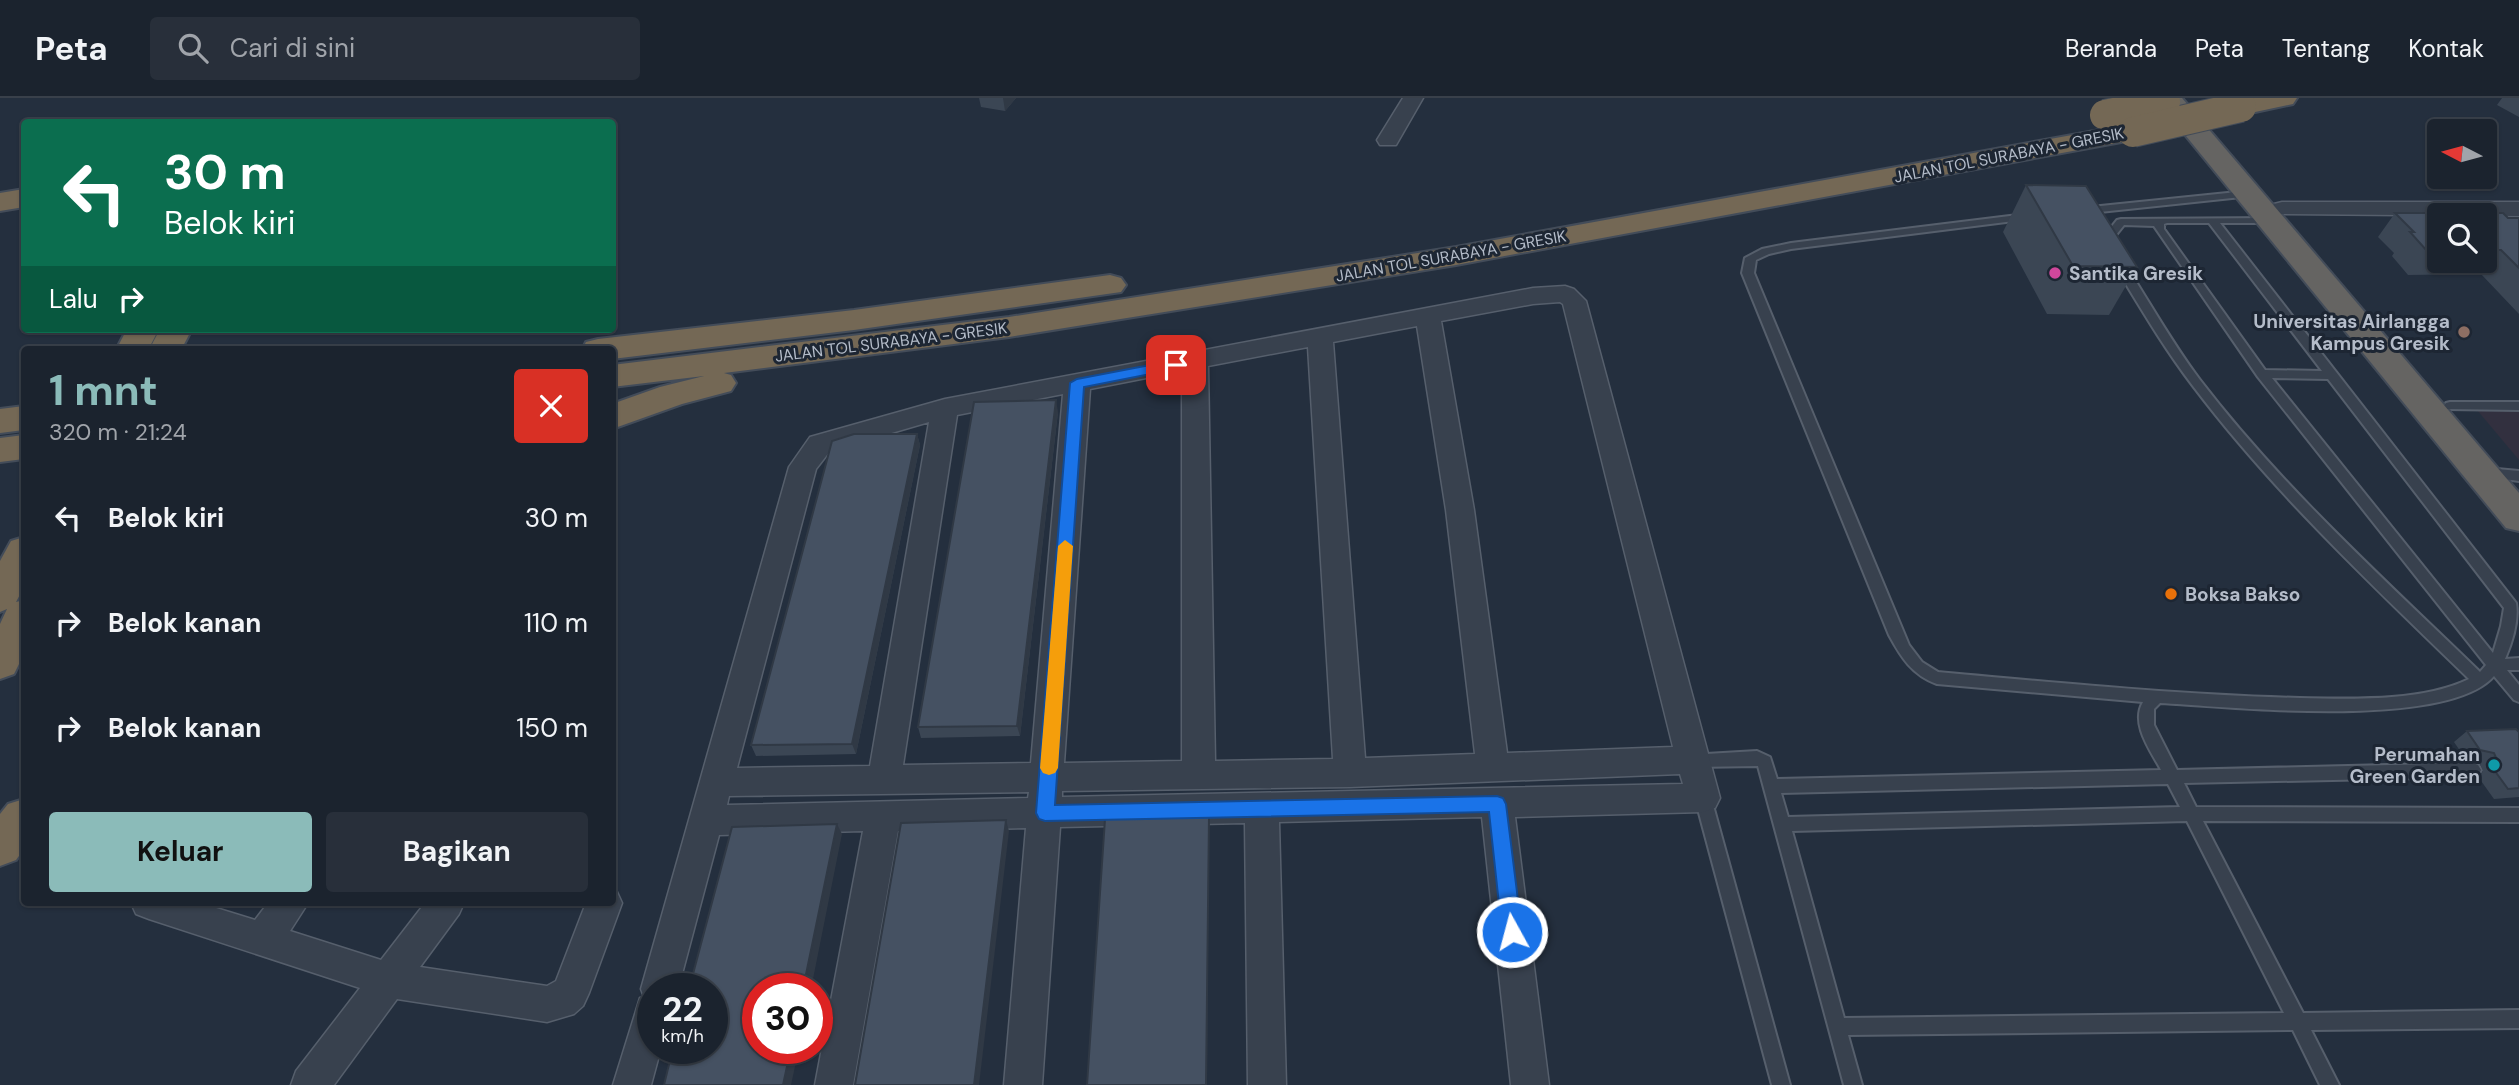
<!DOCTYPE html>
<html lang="id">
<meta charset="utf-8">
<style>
:root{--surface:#1b232e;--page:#282f3a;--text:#f1f3f6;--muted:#a0a4aa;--line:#39404a;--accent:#8bbbb9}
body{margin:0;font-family:"DM Sans",sans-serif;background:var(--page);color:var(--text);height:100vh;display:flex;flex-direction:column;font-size:26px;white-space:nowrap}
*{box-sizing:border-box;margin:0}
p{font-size:23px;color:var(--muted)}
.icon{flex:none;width:38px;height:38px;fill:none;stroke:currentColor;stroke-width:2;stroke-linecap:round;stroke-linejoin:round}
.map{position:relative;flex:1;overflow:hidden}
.drawer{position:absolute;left:21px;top:248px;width:595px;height:560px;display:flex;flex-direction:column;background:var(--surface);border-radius:7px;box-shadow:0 2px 5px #0004,0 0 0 2px var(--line)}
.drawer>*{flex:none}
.banner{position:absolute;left:21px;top:21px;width:595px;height:214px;border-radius:7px;box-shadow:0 2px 5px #0004,0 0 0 2px var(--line);background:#0b6e4f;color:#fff;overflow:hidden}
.needle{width:46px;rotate:276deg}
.fabs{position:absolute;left:2427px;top:21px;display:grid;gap:14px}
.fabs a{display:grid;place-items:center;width:70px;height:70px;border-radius:7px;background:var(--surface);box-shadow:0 2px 5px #0004,0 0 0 2px var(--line);font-size:35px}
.speed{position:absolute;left:637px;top:875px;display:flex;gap:14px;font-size:35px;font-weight:700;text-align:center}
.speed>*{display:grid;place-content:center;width:91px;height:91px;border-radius:50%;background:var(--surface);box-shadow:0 2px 5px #0004,0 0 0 2px var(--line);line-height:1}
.speed small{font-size:18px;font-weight:400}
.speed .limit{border:10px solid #d22;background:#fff;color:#111}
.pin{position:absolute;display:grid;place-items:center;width:60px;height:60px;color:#fff;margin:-30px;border-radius:14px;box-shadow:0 4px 10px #0006}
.me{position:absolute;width:77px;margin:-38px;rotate:353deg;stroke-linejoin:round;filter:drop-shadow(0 0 5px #0008)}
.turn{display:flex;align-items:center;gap:24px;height:147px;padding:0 28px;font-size:32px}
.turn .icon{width:91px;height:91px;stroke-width:2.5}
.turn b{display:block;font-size:49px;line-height:60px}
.then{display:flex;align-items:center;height:66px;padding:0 28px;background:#0003;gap:14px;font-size:26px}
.round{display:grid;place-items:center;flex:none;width:74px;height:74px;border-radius:7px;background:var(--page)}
.head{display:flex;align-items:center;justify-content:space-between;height:119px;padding:0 28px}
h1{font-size:42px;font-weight:700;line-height:52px;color:var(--accent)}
.button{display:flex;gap:14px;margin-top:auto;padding:14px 28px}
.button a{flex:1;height:80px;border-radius:7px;background:var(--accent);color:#111;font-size:28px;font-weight:700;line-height:80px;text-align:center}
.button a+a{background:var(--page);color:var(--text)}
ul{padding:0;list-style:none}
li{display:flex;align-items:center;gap:21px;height:105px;padding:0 28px}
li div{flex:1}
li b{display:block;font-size:26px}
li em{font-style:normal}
header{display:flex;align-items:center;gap:42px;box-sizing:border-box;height:98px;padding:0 35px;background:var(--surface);border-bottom:2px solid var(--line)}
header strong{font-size:33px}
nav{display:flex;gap:38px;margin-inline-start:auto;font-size:24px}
.search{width:490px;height:63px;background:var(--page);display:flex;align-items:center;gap:18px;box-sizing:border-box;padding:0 24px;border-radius:7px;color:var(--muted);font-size:26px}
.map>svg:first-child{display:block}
</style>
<header>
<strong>Peta</strong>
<div class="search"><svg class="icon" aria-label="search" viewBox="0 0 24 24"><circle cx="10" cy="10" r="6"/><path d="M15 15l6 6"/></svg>Cari di sini</div>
<nav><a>Beranda</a><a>Peta</a><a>Tentang</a><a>Kontak</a></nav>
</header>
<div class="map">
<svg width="2519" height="987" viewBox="0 0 2519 987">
<rect width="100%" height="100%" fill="#242f3e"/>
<path fill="#32303f" d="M2519 305V362L2472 306Z"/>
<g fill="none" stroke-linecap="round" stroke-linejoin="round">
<g stroke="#565f6c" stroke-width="4">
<g id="service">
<path d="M2247 93 2252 96 2251 98 2081 116 2076 113 2081 110Z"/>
<path d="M2026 116 2030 117V121L1791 151 1769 156 1756 162 1754 175 1909 547 1922 564 1938 574C2059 585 2179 597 2300 600 2353 601 2421 604 2469 581 2373 488 2274 395 2193 288 2164 250 2140 209 2115 168L2121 165 2125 166C2150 205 2172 245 2200 282 2282 389 2383 480 2480 574L2486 567 2258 279 2154 128 2124 127 2116 137 2118 150 2112 153 2106 150 2105 137 2117 122 2121 121 2273 120 2274 122 2269 125H2220L2516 505C2519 522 2512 545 2505 561L2519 560V572H2507L2519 587V604L2514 602 2494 578C2447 632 2231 609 2160 605L2154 611V627L2177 672 2473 665 2478 667 2481 672 2478 677 2473 679 2184 685 2196 709 2519 710V724L2203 723 2303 915 2519 912V930L2311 932 2339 987H2320L2293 932 1848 937 1862 987H1844L1758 668 1694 669 1689 667 1686 662 1689 657 1757 653 1770 659 1777 681 2161 672C2151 653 2130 626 2143 604L1937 586C1912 577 1901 559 1889 537L1742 175 1745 160 1762 151 1791 145ZM2167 125H2209L2322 273 2265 272 2164 131V126ZM2272 280 2328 281 2504 510 2501 528 2493 555ZM2168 686 2180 709 1788 719 1781 695ZM2187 723 2284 915 1844 920 1792 733Z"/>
<path d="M2450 304H2519V312L2446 311 2444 308 2446 305Z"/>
<path d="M2486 370 2519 373V383L2481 378 2480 375 2481 372Z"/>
<path d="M1703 693 1709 695 1711 700 1790 987H1772L1695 700 1697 695Z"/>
</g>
</g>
<g stroke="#565f6c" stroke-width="3">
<g id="minor">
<path d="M1403 0H1423L1396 47H1380L1377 42Z"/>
<path d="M2282 104H2519V118L2274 116 2271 111 2274 106Z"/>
<path d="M1565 188 1574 191 1586 203 1720 700 1715 710 1703 714 1515 719 1549 987H1511L1482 719 1279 724 1286 987H1248L1245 725 1060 729 1042 987H1004L1026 730 898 733 853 987H815L863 733 719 737 678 891H653V950H661L651 987H613L640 900 644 899 641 891 789 369 810 339 945 301 1533 190ZM1560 204 1563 206 1673 649 1507 655 1474 412 1441 223 1533 206ZM1417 228 1446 412 1475 656 1365 660 1333 244ZM1308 249 1333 661 1215 663 1208 268ZM1182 273V663L1064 665 1090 291ZM1063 296 1031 665 903 667 957 317ZM929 324 870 668 737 670 816 371 830 353ZM1680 676 1683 686 1062 699V693L1350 689ZM1029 694 1028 700 727 707 729 698Z"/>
<path d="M612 792 617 794 622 805 589 895 583 908 574 916 547 924 397 901 334 987H291L296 973 360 890 149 821 136 816 131 805H200L255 822 268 805H308L290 833 381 862 425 805H464L459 816 420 869 547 888 556 883 586 805H612Z"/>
</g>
</g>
<g stroke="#434c59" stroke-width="4">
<path id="trunk" d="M2155 0H2182L2519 395V433L2506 430Z"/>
</g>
<g stroke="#434c59" stroke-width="4">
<g id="motorway">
<path d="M2297 0 2293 6 2241 17 2231 15 2227 9 2231 3 2245 0Z"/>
<path d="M2133 26 2143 28 2147 34 2143 40 1456 167 1009 239 724 275 731 277 736 285 731 293 682 306 612 331V306L660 289 704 278 612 289V267L1009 219 1456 149Z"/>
<path d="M24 91V109L0 113V95Z"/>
<path d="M1110 177 1121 180 1126 187 1121 194 854 232 612 261V252H582L586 244 598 241 854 212Z"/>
<path d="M127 231H159L148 252H116Z"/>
<path d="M160 231H192L181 252H149Z"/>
<path d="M24 308V332L0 335V311Z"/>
<path d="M24 337V361L0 364V340Z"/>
<path d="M24 439V489L16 504 24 502V556L14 576 0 581V526L7 511 0 514V463L11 443Z"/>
<path d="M24 701V751L16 762 0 768V716L8 706Z"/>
</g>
</g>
<use href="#service" fill="#38414e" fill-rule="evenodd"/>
<use href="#minor" fill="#38414e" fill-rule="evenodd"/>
<use href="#trunk" fill="#656462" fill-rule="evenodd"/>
<use href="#motorway" fill="#746855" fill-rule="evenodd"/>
<g stroke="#434c59" stroke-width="32" stroke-linecap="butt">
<g id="motorway-bridge">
<path d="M2105 17 2165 4"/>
<path d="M2133 34 2241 9"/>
</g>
</g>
<use href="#motorway-bridge" stroke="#746855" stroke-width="30"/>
</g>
<g fill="#3b4654" fill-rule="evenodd">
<path d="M979 0H1016L1005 13 981 9Z"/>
<path d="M2502 0H2519V19L2497 7Z"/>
<path d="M2026 87 2137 169 2109 217 2047 216 2003 134Z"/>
<path d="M2395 115H2503L2508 120H2519V216L2481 176 2408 177 2392 158 2394 155 2378 139ZM2440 117H2485V163H2440Z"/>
<path d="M1058 314 1020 638 921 640 918 629Z"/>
<path d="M917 336 920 347 856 656 756 658 751 647Z"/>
<path d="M2467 633 2519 634V699L2494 701 2479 680 2483 673 2480 666 2467 663 2454 644Z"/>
</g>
<g fill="#303945">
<path d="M1003 0H1016L1005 13Z"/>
<path d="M1056 302 1058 314 1020 638 1017 628Z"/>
<path d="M917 336 920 347 856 656 852 646Z"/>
<path d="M1209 719 1207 987H1206Z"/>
<path d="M1006 722 1009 733 979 987H974Z"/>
<path d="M837 726 842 736 811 891H803Z"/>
<path d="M791 950H799L791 987H783Z"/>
</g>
<g fill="#455162" stroke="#303945" stroke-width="2">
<path d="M2026 87 2086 88 2137 169 2073 168Z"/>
<path d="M2395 115H2503L2508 120H2519V170L2501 152H2485V117H2440V152L2427 153 2410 134H2414Z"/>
<path d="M1056 302 1017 628 918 629 974 304Z"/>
<path d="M854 336H917L852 646 751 647 832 343Z"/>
<path d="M2516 631 2519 634V690L2508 691 2492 669 2497 662 2494 655 2480 652 2467 633Z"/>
<path d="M1209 719 1206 987H1087L1105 721Z"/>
<path d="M1006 722 974 987H855L901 725Z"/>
<path d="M837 726 803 891H758V950H791L783 987H664L673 950H712V891H689L732 729Z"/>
</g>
<path fill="#1a73e8" stroke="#114b97" stroke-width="2" d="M1176 262 1181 264V270L1084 289 1055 707 1497 698 1503 700 1506 706 1522 834 1519 840 1512 843 1505 840 1502 834 1489 714 1045 723 1039 721 1036 715 1070 285 1077 281Z"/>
<path fill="#f59e0b" d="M1065 442 1073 448 1058 670 1055 675 1049 677 1043 675 1040 670 1058 448Z"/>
<circle fill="#d1479c" stroke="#1d2633" stroke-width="2.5" cx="2055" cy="175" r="7"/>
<circle fill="#8d6e63" stroke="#1d2633" stroke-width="2.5" cx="2464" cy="234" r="7"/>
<circle fill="#e8710a" stroke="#1d2633" stroke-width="2.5" cx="2171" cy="496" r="7"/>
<circle fill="#0f9aa8" stroke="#1d2633" stroke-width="2.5" cx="2494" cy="667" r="7"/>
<g text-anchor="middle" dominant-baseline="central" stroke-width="6" stroke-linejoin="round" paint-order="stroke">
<g font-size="16" fill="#b4bcc9" stroke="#1d2633">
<text transform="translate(2009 57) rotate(-11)">JALAN TOL SURABAYA - GRESIK</text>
<text transform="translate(1451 158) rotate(-10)">JALAN TOL SURABAYA - GRESIK</text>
<text transform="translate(891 244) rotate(-7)">JALAN TOL SURABAYA - GRESIK</text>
</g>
<g font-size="19" font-weight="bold" fill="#b4bcc9" stroke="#1d2633" text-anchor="start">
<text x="2069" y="175">Santika Gresik</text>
<text x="2450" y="223" text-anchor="end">Universitas Airlangga<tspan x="2450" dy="22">Kampus Gresik</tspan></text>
<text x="2185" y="496">Boksa Bakso</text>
<text x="2480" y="656" text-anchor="end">Perumahan<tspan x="2480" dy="22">Green Garden</tspan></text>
</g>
</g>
</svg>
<div class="fabs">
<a><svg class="needle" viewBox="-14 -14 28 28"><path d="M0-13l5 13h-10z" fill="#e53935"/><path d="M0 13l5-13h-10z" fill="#a0a4aa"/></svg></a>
<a><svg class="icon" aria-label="search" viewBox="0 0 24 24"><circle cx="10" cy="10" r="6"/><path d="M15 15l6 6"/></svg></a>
</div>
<div class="speed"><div>22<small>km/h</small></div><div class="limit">30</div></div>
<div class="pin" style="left:1176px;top:267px;background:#d93025"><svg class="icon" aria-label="arrive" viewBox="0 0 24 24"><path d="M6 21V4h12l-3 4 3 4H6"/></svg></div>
<svg class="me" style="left:1512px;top:834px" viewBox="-20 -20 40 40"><circle r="17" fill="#1a73e8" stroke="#fff" stroke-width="3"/><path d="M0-11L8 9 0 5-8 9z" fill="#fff"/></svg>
<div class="banner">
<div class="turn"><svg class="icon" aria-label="left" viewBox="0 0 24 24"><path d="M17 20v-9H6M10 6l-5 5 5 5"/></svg><div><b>30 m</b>Belok kiri</div></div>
<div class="then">Lalu<svg class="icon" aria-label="right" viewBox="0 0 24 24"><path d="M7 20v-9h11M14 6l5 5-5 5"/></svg></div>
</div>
<section class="drawer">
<div class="head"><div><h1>1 mnt</h1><p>320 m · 21:24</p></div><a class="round" style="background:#d93025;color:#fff"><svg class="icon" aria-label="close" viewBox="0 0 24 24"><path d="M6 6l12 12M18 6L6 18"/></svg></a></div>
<ul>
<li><svg class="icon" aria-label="left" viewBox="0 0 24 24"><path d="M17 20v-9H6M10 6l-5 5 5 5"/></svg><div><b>Belok kiri</b></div><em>30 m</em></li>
<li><svg class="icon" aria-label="right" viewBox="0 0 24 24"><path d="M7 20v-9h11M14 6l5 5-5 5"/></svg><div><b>Belok kanan</b></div><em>110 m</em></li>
<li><svg class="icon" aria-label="right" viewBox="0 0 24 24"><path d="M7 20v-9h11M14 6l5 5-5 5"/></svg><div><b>Belok kanan</b></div><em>150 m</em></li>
</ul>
<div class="button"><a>Keluar</a><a>Bagikan</a></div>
</section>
</div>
